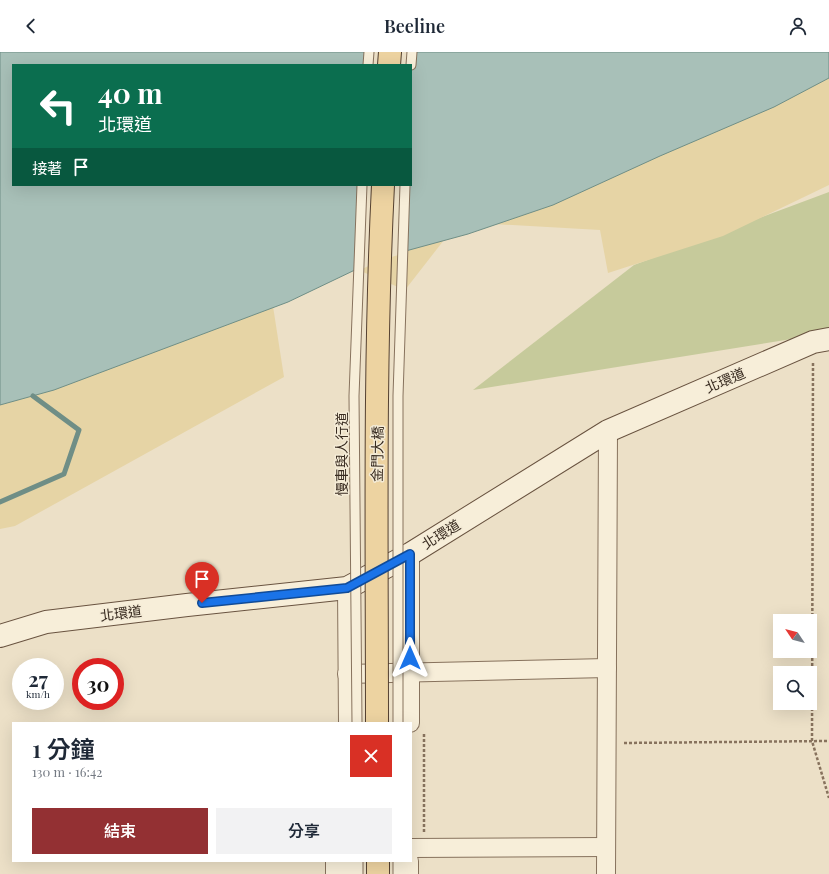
<!DOCTYPE html>
<html lang="zh-TW">
<meta charset="utf-8">
<style>
:root{--surface:#fff;--page:#f2f2f3;--text:#1f2937;--muted:#747a83;--accent:#933033}
body{margin:0;font-family:"Playfair Display","Noto Sans TC",serif;background:var(--page);color:var(--text);height:100vh;display:flex;flex-direction:column;font-size:15px;white-space:nowrap}
*{box-sizing:border-box;margin:0}
p{font-size:13px;color:var(--muted)}
.icon{flex:none;width:22px;height:22px;fill:none;stroke:currentColor;stroke-width:2;stroke-linecap:round;stroke-linejoin:round}
.map{position:relative;flex:1;overflow:hidden}
.panel{position:absolute;left:12px;top:670px;width:400px;height:140px;display:flex;flex-direction:column;background:var(--surface);border-radius:0px;box-shadow:0 4px 16px #0002}
.panel>*{flex:none}
.hud{position:absolute;left:12px;top:12px;width:400px;height:122px;border-radius:0px;box-shadow:0 4px 16px #0002;background:#0b6e4f;color:#fff;overflow:hidden}
.needle{width:26px;rotate:305deg}
.fabs{position:absolute;left:773px;top:562px;display:grid;gap:8px}
.fabs a{display:grid;place-items:center;width:44px;height:44px;border-radius:0px;background:var(--surface);box-shadow:0 4px 16px #0002;font-size:20px}
.speed{position:absolute;left:12px;top:606px;display:flex;gap:8px;font-size:20px;font-weight:700;text-align:center}
.speed>*{display:grid;place-content:center;width:52px;height:52px;border-radius:50%;background:var(--surface);box-shadow:0 4px 16px #0002;line-height:1}
.speed small{font-size:10px;font-weight:400}
.speed .limit{border:6px solid #d22;background:#fff;color:#111}
.pin{position:absolute;display:grid;place-items:center;width:34px;height:34px;color:#fff;margin:-41px -17px;border-radius:50% 50% 50% 0;rotate:-45deg;box-shadow:0 0 4px #0007}
.pin .icon{rotate:45deg}
.me{position:absolute;width:44px;margin:-22px;rotate:0deg;stroke-linejoin:round;filter:drop-shadow(0 0 3px #0008)}
.turn{display:flex;align-items:center;gap:14px;height:84px;padding:0 20px;font-size:18px}
.turn .icon{width:52px;height:52px;stroke-width:2.5}
.turn b{display:block;font-size:28px;line-height:34px}
.then{display:flex;align-items:center;height:38px;padding:0 20px;background:#0003;gap:8px;font-size:15px}
.round{display:grid;place-items:center;flex:none;width:42px;height:42px;border-radius:0px;background:var(--page)}
.headline{display:flex;align-items:center;justify-content:space-between;height:68px;padding:0 20px}
h1{font-size:24px;font-weight:600;line-height:30px}
.cta{display:flex;gap:8px;margin-top:auto;padding:8px 20px}
.cta a{flex:1;height:46px;border-radius:0px;background:var(--accent);color:#fff;font-size:16px;font-weight:600;line-height:46px;text-align:center}
.cta a+a{background:var(--page);color:var(--text)}
header{display:flex;justify-content:space-between;align-items:center;height:52px;padding:0 20px;background:var(--surface);font-size:18px;font-weight:600}
.map>svg:first-child{display:block}
</style>
<header><svg class="icon" aria-label="back" viewBox="0 0 24 24"><path d="M15 5l-7 7 7 7"/></svg>Beeline<svg class="icon" aria-label="person" viewBox="0 0 24 24"><circle cx="12" cy="8" r="4"/><path d="M4 21q1-7 8-7t8 7"/></svg></header>
<div class="map">
<svg width="829" height="822" viewBox="0 0 829 822">
<rect width="100%" height="100%" fill="#ece0c7"/>
<path fill="#c6ca9b" d="M829 140V281L473 338 634 213Z"/>
<path fill="#e6d4a5" d="M829 0V133L723 184 608 221 600 178 458 170 405 238 321 202 270 235 284 325 15 474 0 477V237L411 133Z"/>
<path fill="#a8c0b8" stroke="#6f8e86" fill-rule="evenodd" d="M0 0H829V26L774 55 660 104 553 153 468 182 380 206 288 250 54 338 0 353ZM13 13H411V133H13Z"/>
<g fill="#ece0c7">
<path d="M369 0H412L411 13H368Z"/>
<path d="M362 133H405L402 202 381 208 358 219Z"/>
</g>
<g fill="none" stroke-linecap="round" stroke-linejoin="round">
<path stroke="#6f8e86" stroke-width="5" d="M0 450 64 422 79 378 33 344"/>
<g stroke="#87725d" stroke-width="11">
<g id="lane">
<path d="M368 13 369 0"/>
<path d="M411 13 412 0"/>
<path d="M358 809V822"/>
<path d="M398 822V809"/>
</g>
</g>
<g stroke="#87725d" stroke-width="20">
<g id="street">
<path d="M347 536 348 671"/>
<path d="M347 622 607 616"/>
<path d="M410 671V502"/>
<path d="M411 796 606 795"/>
<path d="M348 809V822"/>
<path d="M335 822V809"/>
<path d="M409 822V809"/>
<path d="M606 822 608 379"/>
</g>
</g>
<g stroke="#695340" stroke-width="24">
<path id="secondary" d="M0 584 46 570 187 553 347 536 410 502 608 379 813 290 829 287"/>
</g>
<g stroke="#554131" stroke-width="24">
<g id="primary">
<path d="M389 13 390 0"/>
<path d="M378 809V822"/>
</g>
</g>
<g stroke="#87725d" stroke-width="2.5" stroke-dasharray="3 2" stroke-linecap="butt">
<path d="M813 311 812 689 829 746"/>
<path d="M624 691 829 689"/>
<path d="M424 780V681"/>
</g>
<use href="#lane" stroke="#f7eed9" stroke-width="9"/>
<use href="#street" stroke="#f7eed9" stroke-width="18"/>
<use href="#secondary" stroke="#f7eed9" stroke-width="22"/>
<use href="#primary" stroke="#edd3a1" stroke-width="22"/>
<g stroke="#87725d" stroke-width="11" stroke-linecap="butt">
<g id="lane-bridge">
<path d="M357 671 354 344 362 133"/>
<path d="M398 671V344L405 133"/>
</g>
</g>
<g stroke="#554131" stroke-width="24" stroke-linecap="butt">
<path id="primary-bridge" d="M377 671C377 492 374 312 383 133"/>
</g>
<use href="#lane-bridge" stroke="#f7eed9" stroke-width="9"/>
<use href="#primary-bridge" stroke="#edd3a1" stroke-width="22"/>
</g>
<g fill="none" stroke-linecap="round" stroke-linejoin="round">
<g stroke="#114b97" stroke-width="10">
<path id="route" d="M202 551 347 536 410 502V606"/>
</g>
<use href="#route" stroke="#1a73e8" stroke-width="7"/>
</g>
<g text-anchor="middle" dominant-baseline="central" stroke-width="3" stroke-linejoin="round" paint-order="stroke">
<g font-size="14" fill="#382b20" stroke="#f4ebd6">
<text transform="translate(725 328) rotate(-23)">北環道</text>
<text transform="translate(341 402) rotate(-90)">慢車與人行道</text>
<text transform="translate(377 402) rotate(-89)">金門大橋</text>
<text transform="translate(441 482) rotate(-32)">北環道</text>
<text transform="translate(121 561) rotate(-7)">北環道</text>
</g>
</g>
</svg>
<div class="fabs">
<a><svg class="needle" viewBox="-14 -14 28 28"><path d="M0-13l5 13h-10z" fill="#e53935"/><path d="M0 13l5-13h-10z" fill="#747a83"/></svg></a>
<a><svg class="icon" aria-label="search" viewBox="0 0 24 24"><circle cx="10" cy="10" r="6"/><path d="M15 15l6 6"/></svg></a>
</div>
<div class="speed"><div>27<small>km/h</small></div><div class="limit">30</div></div>
<div class="pin" style="left:202px;top:551px;background:#d93025"><svg class="icon" aria-label="arrive" viewBox="0 0 24 24"><path d="M6 21V4h12l-3 4 3 4H6"/></svg></div>
<svg class="me" style="left:410px;top:606px" viewBox="-20 -20 40 40"><path d="M0-17L14 15 0 8-14 15z" fill="#1a73e8" stroke="#fff" stroke-width="4"/></svg>
<div class="hud">
<div class="turn"><svg class="icon" aria-label="left" viewBox="0 0 24 24"><path d="M17 20v-9H6M10 6l-5 5 5 5"/></svg><div><b>40 m</b>北環道</div></div>
<div class="then">接著<svg class="icon" aria-label="arrive" viewBox="0 0 24 24"><path d="M6 21V4h12l-3 4 3 4H6"/></svg></div>
</div>
<section class="panel">
<div class="headline"><div><h1>1 分鐘</h1><p>130 m · 16:42</p></div><a class="round" style="background:#d93025;color:#fff"><svg class="icon" aria-label="close" viewBox="0 0 24 24"><path d="M6 6l12 12M18 6L6 18"/></svg></a></div>
<div class="cta"><a>結束</a><a>分享</a></div>
</section>
</div>
